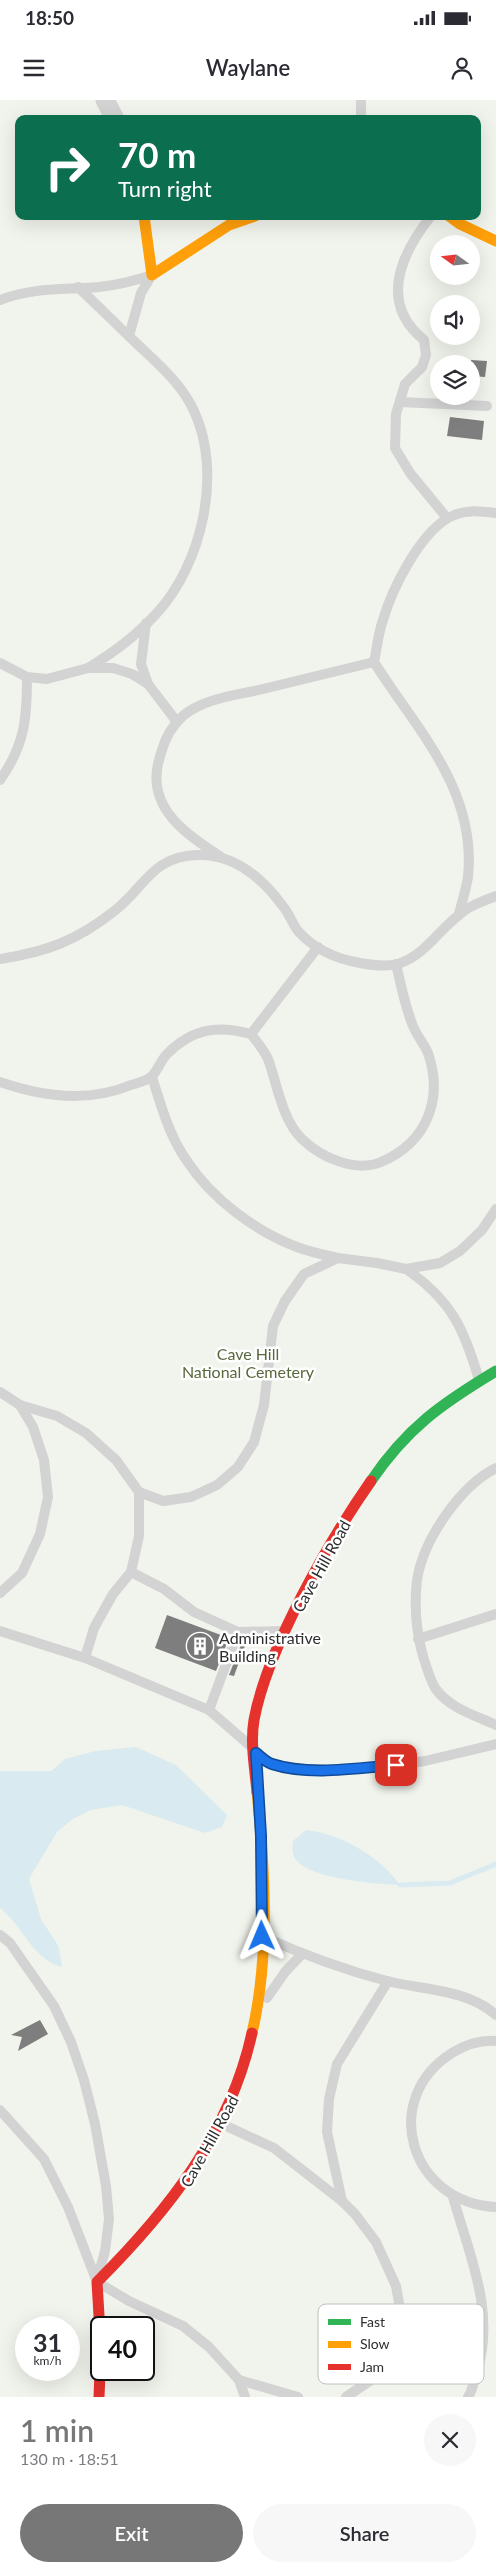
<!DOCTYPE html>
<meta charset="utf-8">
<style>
:root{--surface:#fff;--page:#f7f7f7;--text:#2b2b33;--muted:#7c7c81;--accent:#777}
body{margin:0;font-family:Lato,sans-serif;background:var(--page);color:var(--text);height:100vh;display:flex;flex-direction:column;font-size:19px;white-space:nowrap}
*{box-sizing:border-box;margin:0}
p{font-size:16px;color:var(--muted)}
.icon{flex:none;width:28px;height:28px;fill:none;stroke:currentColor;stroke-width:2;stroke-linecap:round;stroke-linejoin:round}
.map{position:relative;height:2297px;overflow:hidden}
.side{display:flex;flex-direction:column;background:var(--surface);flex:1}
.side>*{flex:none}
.banner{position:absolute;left:15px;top:15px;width:466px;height:105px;border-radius:10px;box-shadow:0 5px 20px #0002;background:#0b6e4f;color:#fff;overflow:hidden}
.needle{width:32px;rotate:285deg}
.tools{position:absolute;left:430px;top:135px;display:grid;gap:10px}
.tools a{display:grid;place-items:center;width:50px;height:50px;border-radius:50%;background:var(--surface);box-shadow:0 5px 20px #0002;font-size:25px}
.speed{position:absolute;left:15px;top:2216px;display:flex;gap:10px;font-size:25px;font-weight:700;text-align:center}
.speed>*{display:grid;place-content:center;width:65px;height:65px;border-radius:50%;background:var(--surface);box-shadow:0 5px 20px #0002;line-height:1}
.speed small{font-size:12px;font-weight:400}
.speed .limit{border:2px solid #111;border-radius:8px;background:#fff;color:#111}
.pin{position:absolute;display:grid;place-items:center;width:42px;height:42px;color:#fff;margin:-21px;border-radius:10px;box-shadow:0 2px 8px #0006}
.me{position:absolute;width:55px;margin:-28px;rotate:359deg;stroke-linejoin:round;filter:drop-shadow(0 0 4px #0008)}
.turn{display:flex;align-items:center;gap:18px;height:105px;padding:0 20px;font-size:22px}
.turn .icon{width:65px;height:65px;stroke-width:2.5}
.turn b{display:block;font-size:35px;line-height:42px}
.round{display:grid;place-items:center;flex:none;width:52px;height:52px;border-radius:26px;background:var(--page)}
.overview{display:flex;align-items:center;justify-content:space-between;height:85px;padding:0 20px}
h1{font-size:30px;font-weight:600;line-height:38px;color:var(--accent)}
.cta{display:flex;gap:10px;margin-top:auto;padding:10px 20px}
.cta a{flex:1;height:58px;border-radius:30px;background:var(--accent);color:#fff;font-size:20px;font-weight:600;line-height:58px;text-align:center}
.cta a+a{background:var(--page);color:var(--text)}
.status{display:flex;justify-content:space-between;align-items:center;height:35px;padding:0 25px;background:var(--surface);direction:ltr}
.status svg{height:14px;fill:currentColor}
header{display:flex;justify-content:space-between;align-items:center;height:65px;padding:0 20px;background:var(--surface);font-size:22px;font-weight:600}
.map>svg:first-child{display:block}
</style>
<div class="status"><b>18:50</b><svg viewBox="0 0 49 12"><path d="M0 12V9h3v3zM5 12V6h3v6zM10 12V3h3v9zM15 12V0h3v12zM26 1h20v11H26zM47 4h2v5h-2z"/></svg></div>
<header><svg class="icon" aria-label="menu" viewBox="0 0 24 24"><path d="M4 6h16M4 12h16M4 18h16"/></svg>Waylane<svg class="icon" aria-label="person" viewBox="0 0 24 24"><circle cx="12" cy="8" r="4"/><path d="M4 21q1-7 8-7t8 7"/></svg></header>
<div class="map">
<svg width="496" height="2297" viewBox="0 0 496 2297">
<rect width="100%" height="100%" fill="#fff"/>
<path fill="#f1f4ec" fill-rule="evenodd" d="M0 0H496V2297H0ZM19 19H478V116H19ZM439 144H471V176H439ZM439 204H471V236H439ZM439 264H471V296H439ZM26 2228H69V2270H26ZM101 2228H144V2270H101Z"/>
<g fill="#d9ebf0">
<path d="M136 1647 176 1665 227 1715 222 1727 205 1733 122 1705 91 1710 73 1719 57 1732 29 1779 41 1819 59 1847 62 1867C33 1860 23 1826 0 1808V1671H51L65 1659 95 1651Z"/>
<path d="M306 1730C341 1734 380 1756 400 1785 377 1784 313 1779 298 1762 292 1756 292 1749 293 1741Z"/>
</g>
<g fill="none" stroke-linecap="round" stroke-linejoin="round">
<path stroke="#d9ebf0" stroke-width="5" d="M400 1785 450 1783 496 1764"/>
</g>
<g fill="#7e7e7e">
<path d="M471 260 487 261 485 277 471 276Z"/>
<path d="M450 317 484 321 482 340 447 336Z"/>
<path d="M167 1515 229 1538 216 1571 155 1548Z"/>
<path d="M242 1542 246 1543 234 1576 229 1575Z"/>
<path d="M40 1920 48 1934 18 1951 22 1937 11 1935Z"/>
</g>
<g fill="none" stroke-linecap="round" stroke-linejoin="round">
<g stroke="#d3d3d3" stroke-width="10">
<path d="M361 19V0"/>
<path d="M431 116C401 154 378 203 424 240L426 255 422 267 405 284 396 314 395 348 410 373 447 418"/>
<path d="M78 187C97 205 116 224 135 242 157 263 182 284 194 311 223 373 202 465 156 514 137 535 113 553 88 568"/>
<path d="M0 200C33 187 65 190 99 187 118 185 134 181 152 175L141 193 129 236"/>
<path d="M400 302 487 306"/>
<path d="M146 523 141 564 148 584"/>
<path d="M0 563 27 577 47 579 88 568H113L132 574 148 584 177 622"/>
<path d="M0 680C25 645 27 618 27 577"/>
<path d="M221 757C188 735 148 710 158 664 163 644 168 629 184 615 205 598 238 595 263 589 300 580 337 571 374 562"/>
<path d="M459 814C462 802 466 789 468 777 477 689 416 629 374 562 377 548 378 534 383 520 392 489 419 435 448 418 463 409 479 411 496 413"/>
<path d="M0 859C46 852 76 841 113 812 145 788 151 756 198 755 234 754 262 778 282 805 289 813 292 823 298 831 314 849 337 859 360 863 371 865 387 867 398 864 425 855 437 832 459 815 469 806 483 801 496 796"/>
<path d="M251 934 318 847"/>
<path d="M152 977C161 1005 169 1036 187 1061 212 1099 255 1131 297 1147 310 1152 324 1155 338 1158"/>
<path d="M0 982C43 997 88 1003 131 985 137 983 147 981 152 976 158 970 161 960 167 954 193 928 218 925 251 934 257 942 264 950 268 959 277 983 282 1020 302 1039 321 1057 355 1073 381 1062 426 1043 444 1000 428 953 424 944 417 936 413 926 405 907 401 885 396 864"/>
<path d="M406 1169C451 1200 464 1228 479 1280"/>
<path d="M0 1292 20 1305 33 1327 44 1360 48 1397 40 1434 22 1473 0 1493"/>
<path d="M20 1305 57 1316 86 1333 116 1360 139 1392 163 1401 191 1397 217 1385 238 1367 254 1342 264 1305 273 1226 285 1201 304 1174 338 1158 377 1163 406 1169 440 1163 460 1151 482 1130 496 1109"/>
<path d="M496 1368C460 1386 423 1440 417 1480 414 1506 416 1531 423 1556 426 1566 430 1579 435 1588 450 1609 475 1615 496 1625"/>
<path d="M131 1472 164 1489 194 1512 238 1532 284 1531"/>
<path d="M0 1531 85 1558 209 1610 271 1664 300 1669 341 1670 396 1665 425 1661 496 1644"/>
<path d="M418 1539 496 1514"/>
<path d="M85 1558 94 1528 113 1494 131 1472 139 1436V1392"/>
<path d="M209 1610 238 1532"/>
<path d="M0 1835 10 1843 54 1906 71 1942 84 1980 95 2024 106 2086 109 2119 105 2151 100 2169"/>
<path d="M264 1837C304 1855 345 1870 387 1881 423 1890 467 1889 496 1915"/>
<path d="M267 1898 285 1872 302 1854"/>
<path d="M496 1941C481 1940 465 1945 452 1953 379 1999 410 2103 496 2107"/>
<path d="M0 2010 44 2059 68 2107 97 2182 129 2201 183 2226 209 2247 239 2280 245 2297"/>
<path d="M222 2024 274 2048 342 2101 355 2114 376 2142 396 2186 402 2220 383 2272 346 2297"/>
<path d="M453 2097C469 2154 496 2212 477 2272 474 2280 473 2290 468 2297"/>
<path d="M342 2101 327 2032 329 1999 337 1964 388 1881"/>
<path d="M239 2280 298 2297"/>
</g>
<path stroke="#d3d3d3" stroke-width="19" d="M105 0 115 19"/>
<path stroke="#30b455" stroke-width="11" d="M371 1381C407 1328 441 1304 496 1271"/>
<g stroke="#ff9f0a" stroke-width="11">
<path d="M144 116 152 175 229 125 255 116"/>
<path d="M449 116 460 124 496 141"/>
<path d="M252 1933C270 1856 265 1771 257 1692"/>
</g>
<g stroke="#e5322d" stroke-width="11">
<path d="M257 1692C255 1669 250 1643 254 1620 267 1549 329 1441 371 1381"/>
<path d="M99 2297 101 2249 97 2182C168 2111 230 2033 252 1933"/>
</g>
</g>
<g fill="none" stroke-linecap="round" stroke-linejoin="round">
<g stroke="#114b97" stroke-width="12">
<path id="route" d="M262 1836 261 1736 256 1653C261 1657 266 1662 272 1664 308 1676 358 1668 396 1665"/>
</g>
<use href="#route" stroke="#1a73e8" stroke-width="9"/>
</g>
<defs>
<g id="building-disc" transform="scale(1.4375)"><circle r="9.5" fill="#777" stroke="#fff"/><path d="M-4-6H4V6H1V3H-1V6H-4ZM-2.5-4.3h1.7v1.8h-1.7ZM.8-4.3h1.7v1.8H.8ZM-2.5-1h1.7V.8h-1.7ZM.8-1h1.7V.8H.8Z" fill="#fff"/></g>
</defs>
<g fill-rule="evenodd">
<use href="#building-disc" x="200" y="1546"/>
</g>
<g text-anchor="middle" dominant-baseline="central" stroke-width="5" stroke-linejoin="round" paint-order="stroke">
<g font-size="16" fill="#58683d" stroke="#fff">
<text x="248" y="1253">Cave Hill<tspan x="248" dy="18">National Cemetery</tspan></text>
</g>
<g font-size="16" fill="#2e2e2e" stroke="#fff">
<text transform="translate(321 1466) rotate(-61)">Cave Hill Road</text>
<text transform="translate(209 2041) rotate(-61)">Cave Hill Road</text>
</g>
<g font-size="16" fill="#2e2e2e" stroke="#fff" text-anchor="start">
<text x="219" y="1537">Administrative<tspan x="219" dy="18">Building</tspan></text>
</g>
</g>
<rect x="318" y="2204" width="166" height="80" rx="8" fill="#fff" stroke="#c0c0c0" stroke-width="1"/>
<rect x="328" y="2219" width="23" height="6" fill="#30b455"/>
<rect x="328" y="2241" width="23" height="7" fill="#ff9f0a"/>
<rect x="328" y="2264" width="23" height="6" fill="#e5322d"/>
<g font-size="14" fill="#2e2e2e">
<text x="360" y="2227">Fast</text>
<text x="360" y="2249">Slow</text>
<text x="360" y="2272">Jam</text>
</g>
</svg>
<div class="tools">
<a><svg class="needle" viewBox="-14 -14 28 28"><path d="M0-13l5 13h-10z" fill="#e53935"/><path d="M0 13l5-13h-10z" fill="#7c7c81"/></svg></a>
<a><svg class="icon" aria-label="sound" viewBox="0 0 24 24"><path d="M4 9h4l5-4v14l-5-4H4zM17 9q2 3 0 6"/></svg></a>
<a><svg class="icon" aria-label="layers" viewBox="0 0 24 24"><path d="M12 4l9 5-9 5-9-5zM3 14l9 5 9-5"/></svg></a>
</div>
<div class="speed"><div>31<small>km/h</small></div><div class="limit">40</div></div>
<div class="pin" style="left:396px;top:1665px;background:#d93025"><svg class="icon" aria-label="arrive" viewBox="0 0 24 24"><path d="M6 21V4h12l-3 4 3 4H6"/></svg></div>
<svg class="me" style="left:262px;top:1836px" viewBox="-20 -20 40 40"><path d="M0-17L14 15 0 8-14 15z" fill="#1a73e8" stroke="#fff" stroke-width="4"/></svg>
<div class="banner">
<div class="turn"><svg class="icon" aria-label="right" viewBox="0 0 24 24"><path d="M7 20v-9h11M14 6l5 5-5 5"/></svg><div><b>70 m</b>Turn right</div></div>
</div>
</div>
<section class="side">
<div class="overview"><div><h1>1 min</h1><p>130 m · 18:51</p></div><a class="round"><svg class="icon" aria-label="close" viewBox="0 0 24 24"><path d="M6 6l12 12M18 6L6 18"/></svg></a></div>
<div class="cta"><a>Exit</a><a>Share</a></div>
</section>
